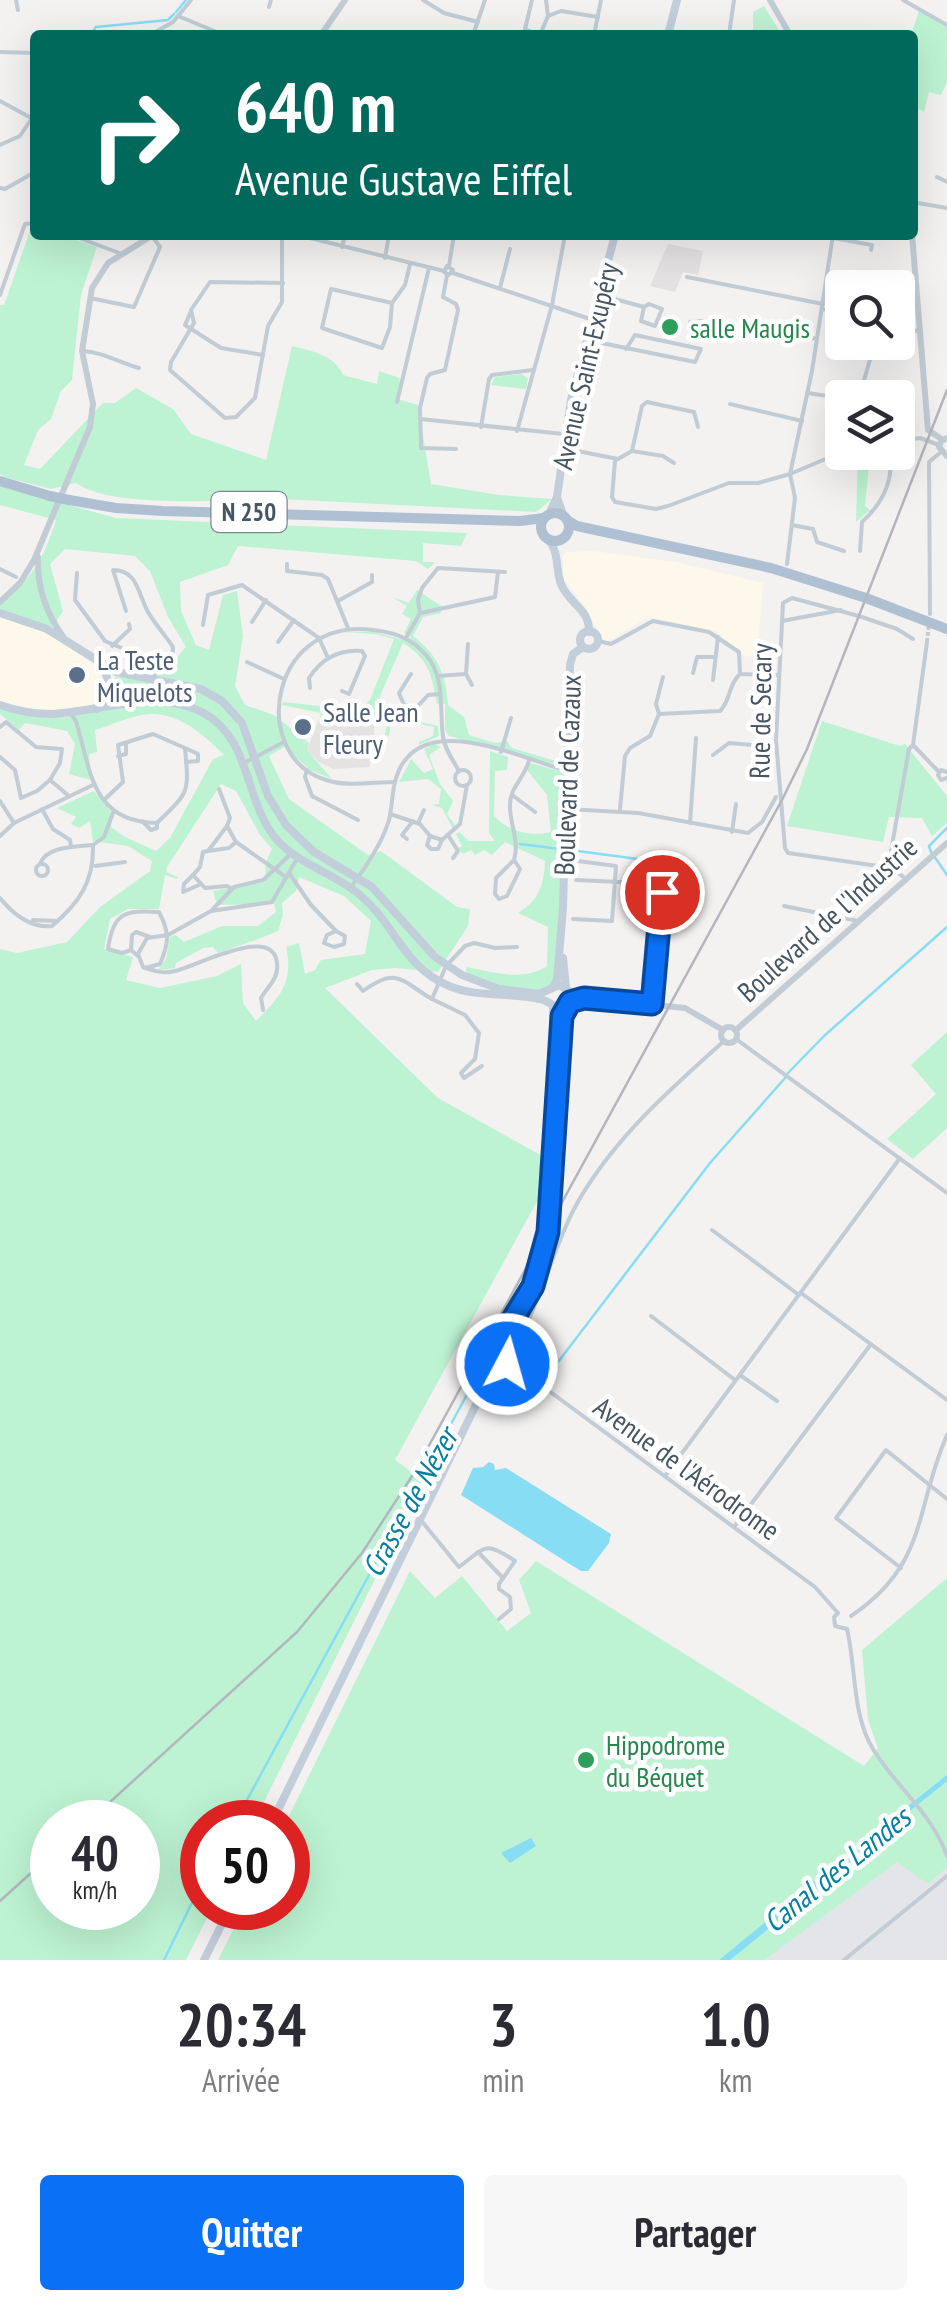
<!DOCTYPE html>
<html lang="fr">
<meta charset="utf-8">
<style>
:root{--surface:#fff;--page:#f7f7f7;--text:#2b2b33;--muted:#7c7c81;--accent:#0a70f5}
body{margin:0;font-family:"PT Sans Narrow",sans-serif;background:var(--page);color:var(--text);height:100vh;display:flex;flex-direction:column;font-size:38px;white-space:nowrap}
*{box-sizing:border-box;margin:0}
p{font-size:32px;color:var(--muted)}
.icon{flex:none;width:55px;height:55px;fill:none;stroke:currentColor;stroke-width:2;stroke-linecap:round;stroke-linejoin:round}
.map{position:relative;height:1960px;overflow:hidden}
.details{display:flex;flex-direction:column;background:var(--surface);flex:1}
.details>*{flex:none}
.guide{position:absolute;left:30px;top:30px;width:888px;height:210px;border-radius:10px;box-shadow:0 10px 40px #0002;background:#00695c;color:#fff;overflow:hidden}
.fabs{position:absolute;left:825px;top:270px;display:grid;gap:20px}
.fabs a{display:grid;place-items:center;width:90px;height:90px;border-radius:10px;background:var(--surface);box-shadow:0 10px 40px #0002;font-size:50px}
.speed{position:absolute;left:30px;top:1800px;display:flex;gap:20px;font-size:50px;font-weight:700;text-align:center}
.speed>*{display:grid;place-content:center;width:130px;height:130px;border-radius:50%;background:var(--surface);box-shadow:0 10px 40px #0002;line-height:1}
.speed small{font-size:25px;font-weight:400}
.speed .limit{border:15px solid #d22;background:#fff;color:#111}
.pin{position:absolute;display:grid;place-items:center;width:85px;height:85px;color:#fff;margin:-42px;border:5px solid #fff;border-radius:50%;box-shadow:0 2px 10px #0007}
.me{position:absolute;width:110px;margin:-55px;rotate:6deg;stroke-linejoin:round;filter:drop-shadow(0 0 8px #0008)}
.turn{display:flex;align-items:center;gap:35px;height:210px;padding:0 40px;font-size:45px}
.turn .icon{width:130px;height:130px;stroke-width:2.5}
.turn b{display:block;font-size:70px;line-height:85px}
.eta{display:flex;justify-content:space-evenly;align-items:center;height:170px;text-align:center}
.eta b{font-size:60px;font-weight:800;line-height:70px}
.button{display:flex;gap:20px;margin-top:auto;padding:20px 40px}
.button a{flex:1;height:115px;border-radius:10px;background:var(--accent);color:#fff;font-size:40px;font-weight:800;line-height:115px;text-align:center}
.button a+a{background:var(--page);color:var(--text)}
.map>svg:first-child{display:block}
</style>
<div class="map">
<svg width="947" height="1960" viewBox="0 0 947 1960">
<rect width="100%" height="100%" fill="#f4f1f1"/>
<g fill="#fef8eb">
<path d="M593 551 676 562 763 583 757 657 744 656 716 631 653 618 645 619 608 641 603 639 583 604 564 579 563 556 566 552Z"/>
<path d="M0 616 30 624 56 638 100 669 106 690 97 703 88 707 45 711 0 703Z"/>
</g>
<g fill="#e5e2e3">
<path d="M668 244 703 251 698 275 683 272 675 292 650 286Z"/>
<path d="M319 719 374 725 375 761H371L369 767 333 769 319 762 307 750Z"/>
</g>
<path fill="#e3e5e9" d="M898 1861 928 1884 947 1868V1960H765Z"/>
<g fill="#bdf3d2" fill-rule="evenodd">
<path d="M764 6 782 35H753V12Z"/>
<path d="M919 11 947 27V82L941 95 929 92 924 112 913 106 911 35Z"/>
<path d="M32 225 35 226V235H61L97 247 81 295 72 380 61 391 51 419 38 430 24 465 40 469 103 403H115L136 388 173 409 191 434 266 460 292 346C312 351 335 355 343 375L377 384 379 371 400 378 397 399 418 405 431 484 499 495 552 499 536 512 260 498 258 500C214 500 111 508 76 483L51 489 5 477 0 474V305H4Z"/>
<path d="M522 374 528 379 526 389 491 385 495 377Z"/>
<path d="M858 453H884L885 463 869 465 865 506 870 510 856 522Z"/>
<path d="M0 486 116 518 467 533 461 546 423 543V562H435L428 569 416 561 238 546 228 565 180 582 181 611 196 645 209 650 223 595 237 591 243 636 235 686 245 705 274 715 309 743 307 750 332 779 310 770 284 747 269 756 289 799 368 855 381 851 457 907 470 909 468 926 438 972 395 968 372 970 325 988 438 1098 546 1158 545 1187 395 1460 424 1481 254 1822H202V1908H212L186 1960H0V949L17 953 67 942 100 907 150 871 152 861 128 846 93 841 90 821 79 828 71 824 76 817 57 808 94 791 112 813 111 827 125 837 156 851 170 838 213 759 224 755C204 735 179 712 149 714 132 715 112 725 95 730L97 752 89 754 91 780 69 774 75 744 67 731 25 723 19 730 0 714V709C40 719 69 723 106 704L115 677C134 677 158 682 171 666 177 660 179 653 186 647L168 617 150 571 135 556 65 549 50 564 63 611 51 629 0 609V604C35 574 42 562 56 520L0 505ZM221 784 236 791 260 835 272 849 266 862 265 882 213 891 217 905 274 904 276 912 258 926H222L184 942 175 935 170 937 166 959 158 970 175 968 176 963 203 948 213 947 218 953C239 945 258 940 278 931L283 915 282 903 296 891 299 877 344 896 371 921 365 954 321 960 315 970 305 974 299 943 286 947C294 982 280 997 256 1021L243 1003 241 964 217 976 160 988 126 980 133 957 104 949 110 919 128 909H159L165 875 177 879 178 877 166 872 167 867ZM52 1822H138V1908H52Z"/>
<path d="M417 590 441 606V613L423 617 413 636C438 655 446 674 448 705L464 717 469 735 495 743 507 741 512 748 559 762 562 760 564 738 567 740 564 767 449 736 445 730V704H437C432 676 429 659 403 643L380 696 387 715 438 726 439 736 419 745V742L433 736 434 727 403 720 391 724 389 736 385 735 387 721 374 720V725L320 719 321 713 282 705 283 702 357 710 370 700 394 639 375 634 343 632H373L409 641 411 637 404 633 411 619 402 614 407 606 392 597 409 603Z"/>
<path d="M822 721 900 746 905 744 947 796V823L932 836 922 818 889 817 883 842 787 826Z"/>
<path d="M435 744 441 747 429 755 440 784 453 801 447 814 456 826 453 829 442 808 432 805 439 804 441 789 428 779 399 782 411 759 424 773 433 769 424 749Z"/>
<path d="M490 751 508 757 507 770 495 771 494 816C509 832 531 837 551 832L547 795 527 770 528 766 531 763 563 772 560 910 553 982C532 1003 492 984 467 976L466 967C493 972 523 982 547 966L548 927 518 913C539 900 544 885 545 861L505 842 492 855 484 850 475 855 471 850 463 854 458 848 462 846 456 834 459 832 469 841H495L489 833Z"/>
<path d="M947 1032V1128L913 1159 887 1139 936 1094 911 1065Z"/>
<path d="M536 1561 864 1766 878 1748 868 1720 862 1650 947 1578V1868L928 1884 897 1862 765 1960H218L244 1908H288L286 1822 410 1571 435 1598 462 1576 507 1631 531 1613 519 1580Z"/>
</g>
<g fill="#87ddf4">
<path d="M489 1462 494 1464 495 1470 506 1468 611 1534 609 1543 588 1571H581L568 1563 461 1495 473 1468 483 1467Z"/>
<path d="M900 1812 905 1818 730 1960H719Z"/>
<path d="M531 1838 536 1846 510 1863 501 1853Z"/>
</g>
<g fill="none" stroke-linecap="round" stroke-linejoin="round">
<g stroke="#87ddf4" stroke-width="2.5">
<path d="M176 12 186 0"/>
<path d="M90 35 96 27 168 20 174 14"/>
<path d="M520 844 560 849"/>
<path d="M570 850 638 859"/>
<path d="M931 852 929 846 947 828"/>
<path d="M934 856 947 875"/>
<path d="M788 1073 824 1036 947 927"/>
<path d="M235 1822 470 1389 519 1408 555 1366 710 1163 785 1078"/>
<path d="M164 1960 202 1882"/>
</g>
<path stroke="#87ddf4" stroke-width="5" d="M897 1818 947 1778"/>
<path stroke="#c9cacd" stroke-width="4" stroke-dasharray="4 2" stroke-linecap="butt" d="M927 642 929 624"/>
<g stroke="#c1ccd4" stroke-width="4">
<path d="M16 0 18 10"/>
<path d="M423 0 444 13 478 22"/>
<path d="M532 0 525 29 538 35"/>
<path d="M546 0 548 16"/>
<path d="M903 0 947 25"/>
<path d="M269 7 271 0"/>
<path d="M178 16 224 35"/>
<path d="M150 35 173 22 191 0"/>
<path d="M473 35 485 0"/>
<path d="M540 35 548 16 561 11 598 17"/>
<path d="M594 35 601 0"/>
<path d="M729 35 734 0"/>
<path d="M0 52 35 53"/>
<path d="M0 101 35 120"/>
<path d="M0 145 20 136 32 118"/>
<path d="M937 177 947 182"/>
<path d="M0 188 5 189 35 172"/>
<path d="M912 202 947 208"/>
<path d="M71 235 122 254"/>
<path d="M216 235 310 238 444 271"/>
<path d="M707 235 735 238 738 235"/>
<path d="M282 237V302L268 326 255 398 236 417 225 418 170 370 171 362 194 323 191 310 210 282 283 283"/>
<path d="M833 238 872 245 871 250"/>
<path d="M342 247 345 235"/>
<path d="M385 258 389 235"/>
<path d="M447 266 453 270 449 275 444 272Z"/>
<path d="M449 266 454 235"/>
<path d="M453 273 590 319"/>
<path d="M447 275 443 297 456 304 458 310 445 370 430 374 427 378 420 408 421 448 456 449"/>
<path d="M687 277 823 304"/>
<path d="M500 288 510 249"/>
<path d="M0 295 25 224 35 223"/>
<path d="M600 295 644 307 649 304 662 309 655 326 641 321 644 307"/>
<path d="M90 298 134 307 160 247 152 236"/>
<path d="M392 303 331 289 322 328 382 348 390 327 392 303 405 285 410 264"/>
<path d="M822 309 842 312"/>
<path d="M191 311 185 325 221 348 263 355"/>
<path d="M690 322 700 321 783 339 793 333 817 339"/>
<path d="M898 327 917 331"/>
<path d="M587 340 695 362 701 349 635 335 626 349"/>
<path d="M82 351C103 352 118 362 139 368"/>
<path d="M807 393 842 398"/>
<path d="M859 398 875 342"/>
<path d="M397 402 429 268"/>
<path d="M730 404 802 421"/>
<path d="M420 419 564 434"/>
<path d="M481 427 489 379 492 375 533 370"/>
<path d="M517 431 552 305 565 235"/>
<path d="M898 441 920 438 939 445"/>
<path d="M567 449 618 459 632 451 642 406 647 402 694 412 698 427"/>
<path d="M632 451 663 456 674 463"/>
<path d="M615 461 612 497 615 502 656 509 668 506 729 483H758L790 474 842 452"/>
<path d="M792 525 813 529 817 542 844 551"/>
<path d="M860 551 862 522C883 503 894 481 890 452"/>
<path d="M287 564V571L322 575 328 579 348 628"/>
<path d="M787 564 795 498 790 474 812 371 833 235"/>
<path d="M0 569 16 577"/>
<path d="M77 573 75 600 105 641 138 655 155 670"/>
<path d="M338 601 372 582V575"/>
<path d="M126 611 113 570C138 570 138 594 148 612 155 624 165 635 173 647L172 661 155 670 154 680"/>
<path d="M421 613 495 597 498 572"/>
<path d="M930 614 929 462 941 452"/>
<path d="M782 621 841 610"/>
<path d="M252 622 266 600"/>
<path d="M203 625 208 595 242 585 319 638 328 658"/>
<path d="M406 638 420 613 418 600 422 588 438 568 505 572"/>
<path d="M598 641 611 644 653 621 709 632 739 652 740 674 778 675"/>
<path d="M278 642 294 620"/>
<path d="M112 646 130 629 129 624"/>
<path d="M247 662 284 679"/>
<path d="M693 673 697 657H715"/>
<path d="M411 674 399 693 404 705 417 707 428 695 440 694"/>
<path d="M466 674 468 644"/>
<path d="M437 676 466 674 472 685"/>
<path d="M713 680 718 637"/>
<path d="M310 688 309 678C322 658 339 649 362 651L365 656 349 694 342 691"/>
<path d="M71 714 76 721C91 772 92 822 157 823 190 791 189 793 185 748L153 734 118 745 123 782 104 800"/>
<path d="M659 714 656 704 663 677"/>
<path d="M0 727 6 722 36 747 62 749 60 763 50 780 69 796"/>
<path d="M913 745 939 772"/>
<path d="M185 748 198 754V761L186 762"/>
<path d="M501 752 511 718"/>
<path d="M713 755 729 743 776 747"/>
<path d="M118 756 126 754V744"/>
<path d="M0 757 15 770 21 798 37 791 50 780"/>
<path d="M244 763 284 742"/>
<circle cx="463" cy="778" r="8"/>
<path d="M307 770 305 777 312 796 358 820"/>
<path d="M947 772 941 770 938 775 941 780 947 778"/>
<path d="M395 782C372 782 348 787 326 780 247 756 269 611 380 631 399 634 413 640 426 655 446 678 439 709 443 736 444 748 453 760 459 771"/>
<path d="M219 789 230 818 227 826 236 842 286 877"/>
<path d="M512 795 535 812"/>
<path d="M0 801 14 823"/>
<path d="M42 809 53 829 70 840 71 847"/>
<path d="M567 809 638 813 748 833 762 822 776 797"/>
<path d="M620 809 625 756 630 748 650 736 659 714 720 711C731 700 728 685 740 674"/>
<path d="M390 814 420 824 430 836 442 840 460 824 467 785"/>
<path d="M142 821 151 830 157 828V823"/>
<path d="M418 823 424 810"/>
<path d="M690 823 696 738"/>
<path d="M227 826 208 851 203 852 200 867 193 875 205 888 227 886 232 889"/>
<path d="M732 832 736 804"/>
<path d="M448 835 458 851 453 858"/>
<path d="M0 836 14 823 93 785"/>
<path d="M430 836 427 845 431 849H438L442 840"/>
<path d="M407 839 402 835 413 821"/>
<path d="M93 845 104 837 113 813"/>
<path d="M208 851 229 848 236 842"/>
<path d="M514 860 496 878 495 894 499 899 507 896 520 869 514 860C520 841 509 823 510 804 510 787 526 776 529 760"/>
<path d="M40 864C46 846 75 847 93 845"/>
<circle cx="42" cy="870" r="6"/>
<path d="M95 866 125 862"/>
<path d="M892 868 788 853 785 848 776 740 783 603 792 598 859 616 897 629 913 639"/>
<path d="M289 873 311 905 336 931"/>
<path d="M193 875 184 884 183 892 199 885"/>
<path d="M906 879 892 868 891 851 909 749 913 745 927 642"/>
<path d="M576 880 660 884"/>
<path d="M351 887C366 867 382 844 389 820 392 808 392 794 395 782 414 706 515 756 564 770"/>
<path d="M0 898C13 914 31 928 52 926 79 903 94 882 93 845"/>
<path d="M784 906 858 921"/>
<path d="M213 909 234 887 263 880 292 853"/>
<path d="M573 919 612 921 616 866 578 861"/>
<path d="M33 920 57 921"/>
<path d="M336 931 345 936 344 944 334 947 324 943 327 935Z"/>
<path d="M131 950 122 953 108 949C113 912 125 910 159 912 170 933 169 943 160 964L145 968"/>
<path d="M138 956 131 950 132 935 136 932 150 937"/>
<path d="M357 984 363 991C398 965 402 982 432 999"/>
<path d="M651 1004 661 876 669 868 677 875 676 881 670 885 661 878"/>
<path d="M263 1010 261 998C266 989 276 981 277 970 282 918 194 968 175 971 163 974 154 971 143 967L138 954 147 938 168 935 211 911 272 902 298 857"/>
<path d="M736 1039 947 1193"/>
<path d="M482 1066 464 1078 461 1073 475 1059 479 1033 465 1015 432 999 446 966 465 946 474 943 495 948 517 947"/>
<path d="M712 1230 799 1295"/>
<path d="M801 1293 947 1400"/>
<path d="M651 1316 735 1380"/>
<path d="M507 1358C536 1319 551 1253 574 1209 610 1142 668 1091 724 1041"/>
<path d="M506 1366 526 1374 815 1587 838 1613"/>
<path d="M740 1375 777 1401"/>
<path d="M665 1476 900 1158"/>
<path d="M420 1519 459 1567C486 1547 484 1540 515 1561L499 1584V1589L510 1597 511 1609 499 1619"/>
<path d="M734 1527 871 1344"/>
<path d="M478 1552 502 1577"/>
<path d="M901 1568 836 1518 886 1450 947 1499"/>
<path d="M838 1613 834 1617 835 1626 847 1629"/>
<path d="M851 1616C929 1563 914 1510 947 1435"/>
<path d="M847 1629C856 1667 852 1715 873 1749 896 1787 932 1813 947 1856"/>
<path d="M844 1960 947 1876"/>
</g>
<g stroke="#c1ccd4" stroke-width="6">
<path d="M770 0 790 35"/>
<path d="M321 35 345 0"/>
<path d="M912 234 928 430 943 440"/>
<path d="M947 438 941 441 939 447 947 456"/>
<path d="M38 557C37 588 46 613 64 638"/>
<path d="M0 602 20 583 34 560 90 427 93 404 82 351 92 288 108 263 153 235"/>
<path d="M570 994 584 998 685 1008 723 1030"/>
<circle cx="729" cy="1035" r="8"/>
<path d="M736 1030 947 843"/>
</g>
<g stroke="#c3cedb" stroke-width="8">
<path d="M668 35 677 0"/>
<path d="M557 497 564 517"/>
<path d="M549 514 557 497 571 400 615 235"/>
<path d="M548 539C560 553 555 568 561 584 569 604 590 609 589 632"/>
<path d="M0 613 47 629 116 672 201 689 222 701 242 723 268 796 286 825 314 852 372 887 435 957 462 975 499 989 539 994 559 985 569 991 570 1002 559 1009C551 1005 548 1000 539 999 509 992 478 998 449 986 402 966 396 925 360 895 336 874 300 865 278 841 243 802 253 739 202 712 158 689 100 711 52 714 34 714 17 711 0 705"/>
<circle cx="589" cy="640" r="9"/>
<path d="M97 709C108 695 112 684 103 668"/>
<path d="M563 958 566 987"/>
<path d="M553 987 557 980 563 908 570 665 573 654 583 647"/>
<path d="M560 1034 566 1007"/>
<circle cx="497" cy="1361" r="10"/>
<path d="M497 1351 503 1334 533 1286 548 1232 556 1074 553 1007"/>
<path d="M272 1822 493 1370"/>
<path d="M204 1960 230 1908"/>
</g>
<g stroke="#afc0d2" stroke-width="10">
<path d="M0 481 50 496"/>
<path d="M69 500 116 508 163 511 520 521 544 518"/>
<circle cx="555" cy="527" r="14"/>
<path d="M567 520 577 526 771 568 866 598 947 629"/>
</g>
<g stroke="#b3b6bc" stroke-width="2.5">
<path d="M88 1822 297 1632 362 1553 414 1473 783 798 807 749 947 390"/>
<path d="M0 1901 52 1854"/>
</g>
<path stroke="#afc0d2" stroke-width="10" d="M50 496 69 500"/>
</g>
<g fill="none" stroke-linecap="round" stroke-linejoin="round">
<g stroke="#06499f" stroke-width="25">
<path id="route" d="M507 1364 505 1355 497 1351 499 1342 533 1286 548 1232 562 1016 570 1002 584 998 652 1004 662 892"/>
</g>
<use href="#route" stroke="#0a70f5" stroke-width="18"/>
</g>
<g fill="#2e9e5b" stroke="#fff" stroke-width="4">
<circle cx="670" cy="327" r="10"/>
<circle cx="586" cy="1760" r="10"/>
</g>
<g fill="#5c6f8a" stroke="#fff" stroke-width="4">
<circle cx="77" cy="675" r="10"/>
<circle cx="303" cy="727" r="10"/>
</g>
<g text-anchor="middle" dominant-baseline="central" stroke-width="9" stroke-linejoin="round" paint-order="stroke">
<rect fill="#fff" stroke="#7e8890" stroke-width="2.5" x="211.5" y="492" width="75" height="40" rx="8"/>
<g font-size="25" font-weight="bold" fill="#475561">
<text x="249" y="512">N 250</text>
</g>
<g font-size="28" fill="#27864d" stroke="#fff" text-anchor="start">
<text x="690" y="327">salle Maugis</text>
<text x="606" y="1744">Hippodrome<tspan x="606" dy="32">du Béquet</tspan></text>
</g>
<g font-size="28" fill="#475561" stroke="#fff">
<text transform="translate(585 366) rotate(-77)">Avenue Saint-Exupéry</text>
<text transform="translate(760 711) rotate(-89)">Rue de Secary</text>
<text transform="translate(567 775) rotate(-88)">Boulevard de Cazaux</text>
<text transform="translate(827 919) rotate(-42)">Boulevard de l'Industrie</text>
<text transform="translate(687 1468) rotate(36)">Avenue de l'Aérodrome</text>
</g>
<g font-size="28" fill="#4e5e75" stroke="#fff" text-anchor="start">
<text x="97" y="659">La Teste<tspan x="97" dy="32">Miquelots</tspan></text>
<text x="323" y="711">Salle Jean<tspan x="323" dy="32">Fleury</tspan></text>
</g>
<g font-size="30" font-style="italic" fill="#0380a2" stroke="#fff">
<text transform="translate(409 1502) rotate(-61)">Crasse de Nézer</text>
<text transform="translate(836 1869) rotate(-39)">Canal des Landes</text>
</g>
</g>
</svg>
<div class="fabs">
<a><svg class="icon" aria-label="search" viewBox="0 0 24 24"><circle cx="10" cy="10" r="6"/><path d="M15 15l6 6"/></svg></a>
<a><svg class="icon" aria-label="layers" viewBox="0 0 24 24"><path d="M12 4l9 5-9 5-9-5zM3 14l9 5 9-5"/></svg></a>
</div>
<div class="speed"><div>40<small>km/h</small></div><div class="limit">50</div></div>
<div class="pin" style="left:662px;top:892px;background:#d93025"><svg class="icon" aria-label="arrive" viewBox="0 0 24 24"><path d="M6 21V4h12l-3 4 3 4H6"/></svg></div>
<svg class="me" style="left:507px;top:1364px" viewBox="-20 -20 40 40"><circle r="17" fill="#0a70f5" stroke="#fff" stroke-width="3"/><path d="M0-11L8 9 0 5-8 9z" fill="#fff"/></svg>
<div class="guide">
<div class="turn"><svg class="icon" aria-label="right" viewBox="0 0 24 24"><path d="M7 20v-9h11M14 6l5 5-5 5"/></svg><div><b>640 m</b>Avenue Gustave Eiffel</div></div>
</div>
</div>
<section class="details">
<div class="eta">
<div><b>20:34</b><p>Arrivée</p></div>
<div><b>3</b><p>min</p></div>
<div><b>1.0</b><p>km</p></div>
</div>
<div class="button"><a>Quitter</a><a>Partager</a></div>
</section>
